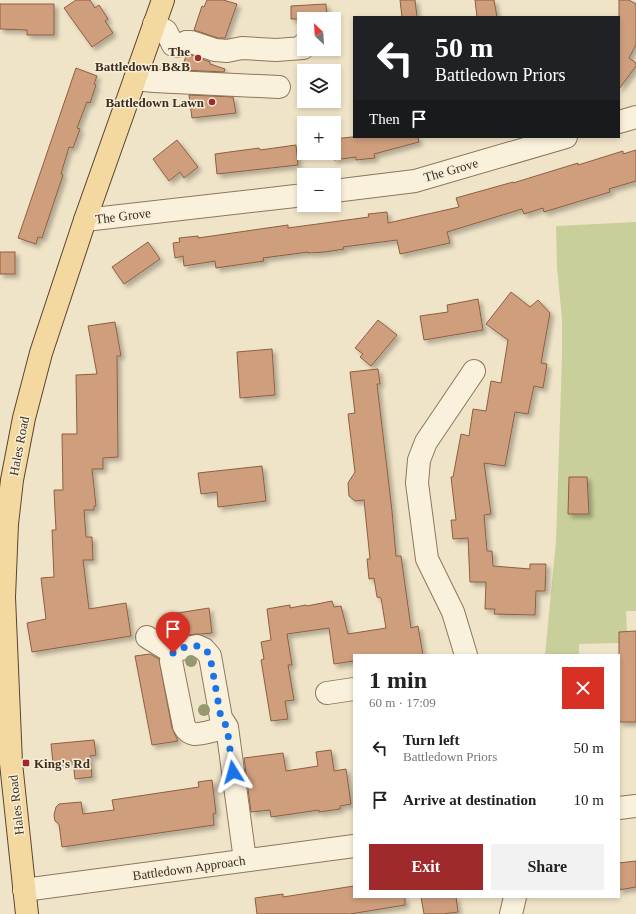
<!DOCTYPE html>
<meta charset="utf-8">
<style>
:root{--surface:#fff;--page:#f2f2f2;--text:#222;--muted:#767676;--accent:#9e2a2b}
body{margin:0;font-family:Georgia,serif;background:var(--page);color:var(--text);height:100vh;display:flex;flex-direction:column;font-size:15px;white-space:nowrap}
*{box-sizing:border-box;margin:0}
p{font-size:13px;color:var(--muted)}
.icon{flex:none;width:22px;height:22px;fill:none;stroke:currentColor;stroke-width:2;stroke-linecap:round;stroke-linejoin:round}
.map{position:relative;flex:1;overflow:hidden}
.details{position:absolute;left:353px;top:654px;width:267px;height:244px;display:flex;flex-direction:column;background:var(--surface);border-radius:0px;box-shadow:0 2px 6px #0003}
.details>*{flex:none}
.hud{position:absolute;left:353px;top:16px;width:267px;height:122px;border-radius:0px;box-shadow:0 2px 6px #0003;background:#202124;color:#fff;overflow:hidden}
.needle{width:26px;rotate:335deg}
.controls{position:absolute;left:297px;top:12px;display:grid;gap:8px}
.controls a{display:grid;place-items:center;width:44px;height:44px;border-radius:0px;background:var(--surface);box-shadow:0 2px 6px #0003;font-size:20px}
.pin{position:absolute;display:grid;place-items:center;width:34px;height:34px;color:#fff;margin:-41px -17px;border-radius:50% 50% 50% 0;rotate:-45deg;box-shadow:0 0 4px #0007}
.pin .icon{rotate:45deg}
.me{position:absolute;width:44px;margin:-22px;rotate:352deg;stroke-linejoin:round;filter:drop-shadow(0 0 3px #0008)}
.turn{display:flex;align-items:center;gap:14px;height:84px;padding:0 16px;font-size:18px}
.turn .icon{width:52px;height:52px;stroke-width:2.5}
.turn b{display:block;font-size:28px;line-height:34px}
.then{display:flex;align-items:center;height:38px;padding:0 16px;background:#0003;gap:8px;font-size:15px}
.round{display:grid;place-items:center;flex:none;width:42px;height:42px;border-radius:0px;background:var(--page)}
.overview{display:flex;align-items:center;justify-content:space-between;height:68px;padding:0 16px}
h1{font-size:24px;font-weight:600;line-height:30px}
.button{display:flex;gap:8px;margin-top:auto;padding:8px 16px}
.button a{flex:1;height:46px;border-radius:0px;background:var(--accent);color:#fff;font-size:16px;font-weight:600;line-height:46px;text-align:center}
.button a+a{background:var(--page);color:var(--text)}
ul{padding:0;list-style:none}
li{display:flex;align-items:center;gap:12px;height:52px;padding:0 16px}
li div{flex:1}
li b{display:block;font-size:15px}
li em{font-style:normal}
.map>svg:first-child{display:block}
</style>
<div class="map">
<svg width="636" height="914" viewBox="0 0 636 914">
<defs>
<filter id="shadow"><feDropShadow dx="3.5" dy="3.5" stdDeviation="2" flood-color="#0004"/></filter>
</defs>
<rect width="100%" height="100%" fill="#f0e4c8"/>
<path fill="#c9cf9b" d="M636 222V611H626L627 632 619 643 579 644V655H545L556 541 562 356V319L557 268 556 226Z"/>
<g fill="#cf9f7d" stroke="#8d5f41" filter="url(#shadow)">
<path d="M76 0H90L95 8 99 5 108 19 105 21 113 33 92 47 64 8Z"/>
<path d="M207 0H223L237 4 225 38H218L194 30 202 6 204 7Z"/>
<path d="M400 0H415L417 17H402Z"/>
<path d="M475 0H494L497 17H477Z"/>
<path d="M619 0H629L636 4V45L629 58 636 63V66L619 89Z"/>
<path d="M0 4H54V35H27V30L0 29Z"/>
<path d="M326 4 327 19H291V6Z"/>
<path d="M189 54 210 62V64L225 69 224 72 181 70 186 56Z"/>
<path d="M76 68 97 76 94 84 96 85 90 103 87 102 77 128 80 129 73 148 69 147 61 174 63 175 42 238 38 237 36 244 18 238Z"/>
<path d="M189 95 233 97 236 113 192 118Z"/>
<path d="M352 137H418L419 142 374 154 375 158 356 160V157L334 160V139Z"/>
<path d="M177 140 198 167 184 178 180 172 169 181 153 159Z"/>
<path d="M296 145 298 165 217 174 215 154 259 148 260 150Z"/>
<path d="M636 150V181L609 189 610 192 544 212 543 208 524 214 522 209 447 232 450 243 400 254 397 240 343 247 344 249 325 252 308 253V252L263 258 264 261 216 268 215 261 184 266 183 256 175 258 173 243 180 242 179 238 198 236V238L288 225V228L369 217 368 214 387 212 388 223 459 207 456 198 513 182V183L578 163V165L623 151V154Z"/>
<path d="M148 242 160 259 124 284 112 267Z"/>
<rect x="0" y="252" width="15" height="22"/>
<path d="M511 292 530 307 538 300 550 313 541 363 547 364 543 388 534 386 528 414 515 412 505 466 484 463 491 514 484 515 487 551H492L493 566 530 569V564H546L545 591H536L535 615 494 614 495 609H485L486 582H470L468 538 453 539 451 520H456L451 477H453L461 434 469 436 473 409 486 411 491 381 501 383 508 340 486 324Z"/>
<path d="M478 299 483 330 424 340 420 316 448 312 447 305Z"/>
<path d="M378 320 397 335 371 366 360 357 363 354 355 348Z"/>
<path d="M115 322 121 356H117L118 457 103 458V469H92L96 506H94V510H84L86 537H92L93 560H83L89 609 126 603 131 636 32 652 27 623 46 619 41 578 54 577 52 530H56L54 490H63L62 434H77L76 375 97 374 88 326Z"/>
<path d="M272 349 275 395 240 398 237 352Z"/>
<path d="M378 369 380 384H377L392 511 396 556H401L411 628 418 626 423 655H354V661L334 664 329 628 287 634 292 665H288L294 700 285 701 288 719 271 721 261 660 264 659 261 642 271 640 267 609 290 605V608L306 605 307 606 332 601 334 607 341 606 348 634 386 628 381 598 377 597 374 578 369 579 367 559H370L364 500 355 501 349 496 348 483 355 472 348 414 355 413 350 372Z"/>
<path d="M262 466 266 501 218 507 217 492 201 494 198 473Z"/>
<path d="M569 477H587L589 514H568Z"/>
<path d="M209 608 212 633 201 634H195L172 638 168 635 165 615Z"/>
<path d="M636 631V722H619V632Z"/>
<path d="M150 654 159 659 172 728 178 741 152 745 135 656Z"/>
<path d="M94 740 96 755 90 756 92 777 75 779 73 761 53 763 51 744Z"/>
<path d="M331 750 334 771 346 769 351 804 340 806V809L319 812V810L271 817 270 810 251 812 244 758 283 753 286 771 318 766 316 752Z"/>
<path d="M212 780 216 813 213 814 214 825 62 847 59 824 55 821 54 815 56 807 59 804 81 802 83 814 114 810 112 800 199 787 198 782Z"/>
<path d="M636 861V887L619 890V863Z"/>
<path d="M354 886V897H405V905L350 914H257L255 898 283 894V897Z"/>
<path d="M421 897H456L458 912 443 914H424Z"/>
</g>
<g fill="none" stroke-linecap="round" stroke-linejoin="round">
<g stroke="#8d765c" stroke-width="24">
<g id="minor">
<path d="M154 24 166 31 173 45 178 46 186 42H191L215 50 227 51 242 48 276 50 303 48 304 44"/>
<path d="M135 79 154 81 279 87"/>
<path d="M619 122 636 117"/>
<path d="M334 191 415 181 566 137"/>
<path d="M85 220 304 195"/>
<path d="M147 637 173 653"/>
<path d="M466 655 453 612 427 559 417 483 419 460 426 442 474 371"/>
<path d="M327 693 354 689"/>
<path d="M227 727C220 729 200 735 194 734 189 733 186 730 184 726L171 661 173 653 175 650 197 646 204 649 210 656 221 718 227 727 245 860"/>
<path d="M619 808 636 806"/>
<path d="M24 890 354 846"/>
<path d="M511 914 515 897"/>
</g>
</g>
<g stroke="#5b4430" stroke-width="24">
<path id="major" d="M27 914 11 763 4 597 7 524 12 480 24 418 41 353 85 220 163 0"/>
</g>
<use href="#minor" stroke="#faf1dc" stroke-width="22"/>
<use href="#major" stroke="#f3d9a0" stroke-width="22"/>
</g>
<g fill="#96986f">
<circle cx="191" cy="661" r="6"/>
<circle cx="204" cy="710" r="6"/>
</g>
<g fill="none" stroke-linecap="round" stroke-linejoin="round">
<path stroke="#1a73e8" stroke-width="7" stroke-dasharray="0 12.6" d="M173 653C178 648 193 644 201 647 205 649 208 652 210 656L221 718 227 727 233 772"/>
</g>
<g fill="#9e2a2b" stroke="#f7eed8" stroke-width="1.5">
<circle cx="198" cy="58" r="4"/>
<circle cx="212" cy="102" r="4"/>
<rect x="22" y="759" width="8" height="8" rx="2"/>
</g>
<g text-anchor="middle" dominant-baseline="central" stroke-width="3" stroke-linejoin="round" paint-order="stroke">
<g font-size="13" font-weight="bold" fill="#3d2e20" stroke="#f7eed8" text-anchor="end">
<text x="190" y="51">The<tspan x="190" dy="15">Battledown B&amp;B</tspan></text>
<text x="204" y="102">Battledown Lawn</text>
<text x="34" y="763" text-anchor="start">King's Rd</text>
</g>
<g font-size="13" fill="#3d2e20" stroke="#f7eed8">
<text transform="translate(451 170) rotate(-16)">The Grove</text>
<text transform="translate(123 216) rotate(-7)">The Grove</text>
<text transform="translate(19 446) rotate(-79)">Hales Road</text>
<text transform="translate(16 805) rotate(-96)">Hales Road</text>
<text transform="translate(189 868) rotate(-8)">Battledown Approach</text>
</g>
</g>
</svg>
<div class="controls">
<a><svg class="needle" viewBox="-14 -14 28 28"><path d="M0-13l5 13h-10z" fill="#e53935"/><path d="M0 13l5-13h-10z" fill="#767676"/></svg></a>
<a><svg class="icon" aria-label="layers" viewBox="0 0 24 24"><path d="M12 4l9 5-9 5-9-5zM3 14l9 5 9-5"/></svg></a>
<a>+</a>
<a>−</a>
</div>
<div class="pin" style="left:173px;top:653px;background:#d93025"><svg class="icon" aria-label="arrive" viewBox="0 0 24 24"><path d="M6 21V4h12l-3 4 3 4H6"/></svg></div>
<svg class="me" style="left:233px;top:772px" viewBox="-20 -20 40 40"><path d="M0-17L14 15 0 8-14 15z" fill="#1a73e8" stroke="#fff" stroke-width="4"/></svg>
<div class="hud">
<div class="turn"><svg class="icon" aria-label="left" viewBox="0 0 24 24"><path d="M17 20v-9H6M10 6l-5 5 5 5"/></svg><div><b>50 m</b>Battledown Priors</div></div>
<div class="then">Then<svg class="icon" aria-label="arrive" viewBox="0 0 24 24"><path d="M6 21V4h12l-3 4 3 4H6"/></svg></div>
</div>
<section class="details">
<div class="overview"><div><h1>1 min</h1><p>60 m · 17:09</p></div><a class="round" style="background:#d93025;color:#fff"><svg class="icon" aria-label="close" viewBox="0 0 24 24"><path d="M6 6l12 12M18 6L6 18"/></svg></a></div>
<ul>
<li><svg class="icon" aria-label="left" viewBox="0 0 24 24"><path d="M17 20v-9H6M10 6l-5 5 5 5"/></svg><div><b>Turn left</b><p>Battledown Priors</p></div><em>50 m</em></li>
<li><svg class="icon" aria-label="arrive" viewBox="0 0 24 24"><path d="M6 21V4h12l-3 4 3 4H6"/></svg><div><b>Arrive at destination</b></div><em>10 m</em></li>
</ul>
<div class="button"><a>Exit</a><a>Share</a></div>
</section>
</div>
